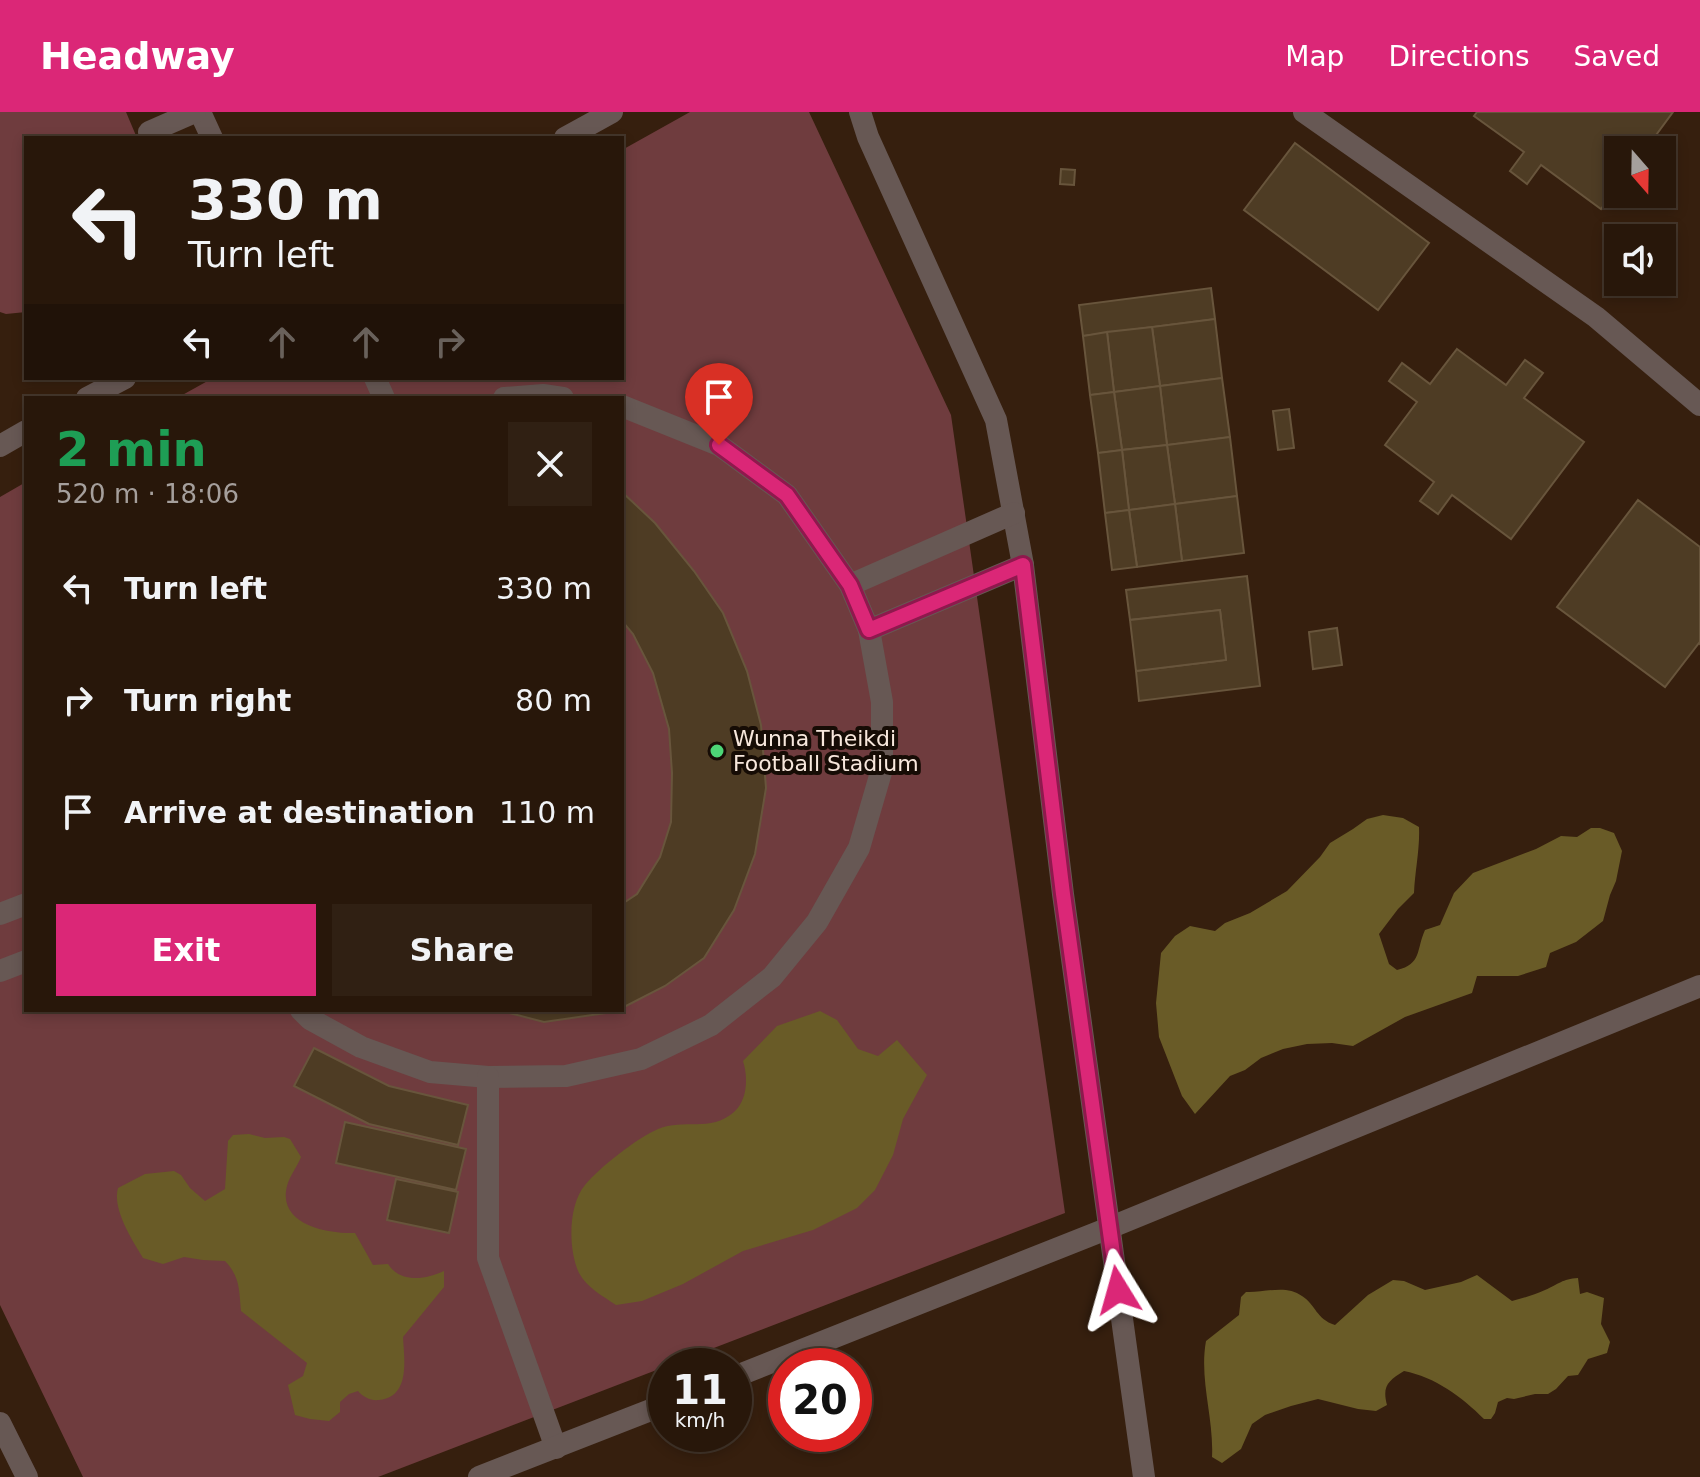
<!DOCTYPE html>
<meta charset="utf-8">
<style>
:root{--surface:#28170a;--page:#302013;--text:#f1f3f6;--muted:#a59f9c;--line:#44362b;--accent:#db2777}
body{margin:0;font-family:"DejaVu Sans",sans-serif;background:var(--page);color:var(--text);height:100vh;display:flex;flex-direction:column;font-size:30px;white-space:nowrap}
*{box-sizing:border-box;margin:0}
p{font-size:26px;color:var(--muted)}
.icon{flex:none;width:44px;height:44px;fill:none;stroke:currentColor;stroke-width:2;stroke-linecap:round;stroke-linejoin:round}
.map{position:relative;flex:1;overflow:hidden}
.sheet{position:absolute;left:24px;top:284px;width:600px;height:616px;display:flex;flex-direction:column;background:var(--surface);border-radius:0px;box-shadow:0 4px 12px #0003,0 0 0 2px var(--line)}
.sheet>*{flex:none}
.hud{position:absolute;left:24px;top:24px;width:600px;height:244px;border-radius:0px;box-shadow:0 4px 12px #0003,0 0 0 2px var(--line);background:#28170a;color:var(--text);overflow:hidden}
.needle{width:52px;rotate:160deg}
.buttons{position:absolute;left:1604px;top:24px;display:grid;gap:16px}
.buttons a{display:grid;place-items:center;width:72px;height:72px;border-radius:0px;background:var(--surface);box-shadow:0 4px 12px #0003,0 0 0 2px var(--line);font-size:40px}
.speed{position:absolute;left:648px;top:1236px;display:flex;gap:16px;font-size:40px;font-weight:700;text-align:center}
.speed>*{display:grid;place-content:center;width:104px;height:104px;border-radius:50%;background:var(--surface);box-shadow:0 4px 12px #0003,0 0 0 2px var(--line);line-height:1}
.speed small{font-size:20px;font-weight:400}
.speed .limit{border:12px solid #d22;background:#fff;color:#111}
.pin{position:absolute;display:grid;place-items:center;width:68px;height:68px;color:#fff;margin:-82px -34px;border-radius:50% 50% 50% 0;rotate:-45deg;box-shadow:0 0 8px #0007}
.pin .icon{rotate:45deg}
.me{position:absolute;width:88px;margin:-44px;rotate:352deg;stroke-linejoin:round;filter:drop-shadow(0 0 6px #0008)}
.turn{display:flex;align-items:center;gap:28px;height:168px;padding:0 32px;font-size:36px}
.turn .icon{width:104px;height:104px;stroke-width:2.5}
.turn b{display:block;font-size:56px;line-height:68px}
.lanes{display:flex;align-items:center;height:76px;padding:0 32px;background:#0003;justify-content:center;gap:40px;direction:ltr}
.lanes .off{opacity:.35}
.round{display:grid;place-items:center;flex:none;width:84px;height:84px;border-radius:0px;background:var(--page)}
.headline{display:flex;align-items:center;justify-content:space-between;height:136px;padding:0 32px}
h1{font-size:48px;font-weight:700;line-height:60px;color:#1e9e55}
.cta{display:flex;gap:16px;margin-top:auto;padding:16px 32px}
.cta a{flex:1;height:92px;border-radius:0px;background:var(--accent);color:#fff;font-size:32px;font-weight:700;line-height:92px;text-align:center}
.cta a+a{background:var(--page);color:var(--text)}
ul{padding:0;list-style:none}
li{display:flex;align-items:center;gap:24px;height:112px;padding:0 32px}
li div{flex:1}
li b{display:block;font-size:30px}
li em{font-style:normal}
header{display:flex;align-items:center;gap:48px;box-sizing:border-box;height:112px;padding:0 40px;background:var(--accent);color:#fff}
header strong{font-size:38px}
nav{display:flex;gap:44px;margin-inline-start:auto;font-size:28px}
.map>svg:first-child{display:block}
</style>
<header>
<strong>Headway</strong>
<nav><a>Map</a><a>Directions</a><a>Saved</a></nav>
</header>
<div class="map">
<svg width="1700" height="1365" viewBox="0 0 1700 1365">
<rect width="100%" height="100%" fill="#361f0e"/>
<g fill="#6f3c3e">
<path d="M0 0H126L137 26H26V200L6 202 0 200Z"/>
<path d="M690 0H809L951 303 1065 1101 378 1365H83L0 1193V385L26 370V898H622V286H177L213 266H622V38Z"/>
</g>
<g fill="#695b27">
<path d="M1383 703 1403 706 1419 715C1420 737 1415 758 1414 781L1398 797 1379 822 1389 852 1397 858C1422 852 1416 838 1425 818L1440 813 1454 781 1473 761 1536 737 1561 724 1577 725 1591 716H1600L1614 721 1622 739 1616 769 1610 783 1603 809 1576 830 1550 841 1546 855 1518 864H1477L1472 881 1405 905 1353 934 1332 931 1307 932 1283 937 1261 946 1245 958 1230 964 1195 1002 1182 984 1159 925 1156 891 1161 841 1175 824 1190 814 1215 819 1225 811 1250 801 1287 779 1320 745 1330 731 1353 717 1367 707Z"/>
<path d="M820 899 837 908 858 937 878 944 897 928 927 963 903 1007 893 1043 875 1078 857 1096 813 1118 743 1139 683 1172 642 1189 616 1193C603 1184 587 1176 579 1161 568 1138 568 1093 585 1073 600 1055 637 1026 658 1017 684 1006 710 1021 734 1000 748 988 748 964 743 949L777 914Z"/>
<path d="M249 1022 265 1026 284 1025 290 1027 301 1045C297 1055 290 1063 287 1074 277 1113 328 1122 355 1121L373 1153 388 1152C400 1171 425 1168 444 1159V1175L403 1225C404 1246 411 1285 379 1288 371 1289 363 1285 358 1279L349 1282 340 1290V1300L329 1309 310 1307 295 1303 288 1273 303 1264 307 1251 241 1199C239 1177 240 1165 225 1149L203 1148 184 1145 163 1152 143 1146C132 1128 112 1097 118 1076L145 1062 174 1059 181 1063 190 1076 205 1089 225 1077 228 1029 233 1023Z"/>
<path d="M1477 1163 1512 1189C1523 1186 1534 1183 1545 1178 1559 1172 1562 1167 1578 1166L1580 1182 1587 1180 1604 1186 1601 1212 1610 1230 1607 1241 1588 1247 1578 1263 1568 1264 1556 1277 1548 1282H1535L1514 1287 1507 1286 1498 1290 1495 1301 1491 1307H1484C1462 1285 1435 1265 1404 1259 1388 1269 1382 1274 1387 1293L1376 1299 1358 1297 1318 1287 1291 1294 1265 1303 1252 1312 1241 1337 1222 1351 1212 1345C1214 1306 1199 1268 1206 1229L1239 1203 1241 1185 1246 1180C1264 1181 1286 1172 1302 1184 1316 1193 1316 1207 1335 1213L1368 1183 1393 1168 1404 1169 1425 1178 1461 1170Z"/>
</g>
<g fill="#4e3c24" stroke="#68553c" stroke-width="2">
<path d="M1477 0H1673L1645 38H1618V74L1601 97 1541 53 1527 72 1510 59 1524 40 1474 4Z"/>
<path d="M1295 31 1429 131 1378 198 1244 98Z"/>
<path d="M1061 57 1075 58 1074 73 1060 72Z"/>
<path d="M1211 176 1215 207 1083 224 1079 193Z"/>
<path d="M1215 207 1222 266 1160 274 1152 215Z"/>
<path d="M1152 215 1160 274 1114 280 1107 220Z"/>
<path d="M1107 220 1114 280 1090 283 1083 224Z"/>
<path d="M1457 237 1506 273 1525 248 1543 261 1524 286 1584 330 1511 427 1452 383 1438 402 1420 389 1434 370 1385 333 1417 290 1389 269 1402 251 1430 272Z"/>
<path d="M1222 266 1230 325 1167 333 1160 274Z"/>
<path d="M1160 274 1167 333 1122 338 1114 280Z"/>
<path d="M1114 280 1122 338 1098 341 1090 283Z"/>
<path d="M1289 297 1294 336 1278 338 1273 299Z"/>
<path d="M1230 325 1237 384 1175 392 1167 333Z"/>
<path d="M1167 333 1175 392 1129 398 1122 338Z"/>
<path d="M1122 338 1129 398 1105 401 1098 341Z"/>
<path d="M622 380 655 411 694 459 723 501 747 559 761 613 766 676 755 742 734 798 704 846 665 874 622 896V792L637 782 660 745 671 710 672 661 669 617 653 561 633 522 622 509Z"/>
<path d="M1237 384 1244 441 1182 449 1175 392Z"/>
<path d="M1638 388 1700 435V532L1699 531 1665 575 1557 495Z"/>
<path d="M1175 392 1182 449 1137 455 1129 398Z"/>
<path d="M1129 398 1137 455 1112 458 1105 401Z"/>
<path d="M1247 464 1260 574 1139 589 1136 559 1226 548 1220 498 1130 508 1126 478Z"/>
<path d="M1220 498 1226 548 1136 559 1130 508Z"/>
<path d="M1337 516 1342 553 1313 557 1309 520Z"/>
<path d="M498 898H618L613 900 544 910Z"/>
<path d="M314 936 389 974 468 993 458 1033 369 1012 294 974Z"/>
<path d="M345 1010 466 1037 456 1078 336 1051Z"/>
<path d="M396 1067 458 1080 449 1121 387 1108Z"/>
</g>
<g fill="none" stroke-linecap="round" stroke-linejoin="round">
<g stroke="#675854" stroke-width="22">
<path d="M200 0 212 26"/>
<path d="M860 0 868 25 996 308 1023 453 1063 782 1144 1365"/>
<path d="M1304 0 1596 205 1700 293"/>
<path d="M149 20 195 0"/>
<path d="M565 26 612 0"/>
<path d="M375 266 384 286"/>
<path d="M87 286 125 266"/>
<path d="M504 286 543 283 563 286"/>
<path d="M0 334 26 319"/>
<path d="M850 473 1014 401"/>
<path d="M869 518 1023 453"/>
<path d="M0 802 26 792"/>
<path d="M0 859 26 849"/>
<path d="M301 898 310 907 361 935 430 960 488 965 566 964 641 947 711 913 772 865 817 810 859 736 882 657V590L869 518 850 473 787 383 719 333 622 294"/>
<path d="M488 965V1146L556 1336"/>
<path d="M734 1265 1109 1116 1700 874"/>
<path d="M0 1311 27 1365"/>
<path d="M479 1365 666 1292"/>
</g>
</g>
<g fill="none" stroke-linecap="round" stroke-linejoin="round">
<g stroke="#8e194d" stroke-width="20">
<path id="route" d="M719 333 787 383 850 473 869 518 1023 453 1063 782 1118 1178"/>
</g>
<use href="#route" stroke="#db2777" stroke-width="14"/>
</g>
<circle fill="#4dd676" stroke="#160c05" stroke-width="3" cx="717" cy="639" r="8"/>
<g text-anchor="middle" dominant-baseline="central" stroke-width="8" stroke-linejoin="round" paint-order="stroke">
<g font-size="22" fill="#f7e7dc" stroke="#160c05" text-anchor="start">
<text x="733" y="626">Wunna Theikdi<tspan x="733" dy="25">Football Stadium</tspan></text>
</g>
</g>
</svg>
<div class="buttons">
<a><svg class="needle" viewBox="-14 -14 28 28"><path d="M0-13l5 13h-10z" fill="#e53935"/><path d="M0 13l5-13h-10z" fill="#a59f9c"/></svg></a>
<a><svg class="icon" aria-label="sound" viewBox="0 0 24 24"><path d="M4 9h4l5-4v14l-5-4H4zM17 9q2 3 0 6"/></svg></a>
</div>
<div class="speed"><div>11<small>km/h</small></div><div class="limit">20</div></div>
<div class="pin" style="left:719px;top:333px;background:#d93025"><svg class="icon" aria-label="arrive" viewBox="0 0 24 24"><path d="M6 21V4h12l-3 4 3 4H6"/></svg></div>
<svg class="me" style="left:1118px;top:1178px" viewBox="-20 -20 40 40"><path d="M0-17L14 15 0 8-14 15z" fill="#db2777" stroke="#fff" stroke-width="4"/></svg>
<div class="hud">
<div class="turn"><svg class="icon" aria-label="left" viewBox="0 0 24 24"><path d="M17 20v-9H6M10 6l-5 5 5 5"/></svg><div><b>330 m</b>Turn left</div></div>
<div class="lanes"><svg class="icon" aria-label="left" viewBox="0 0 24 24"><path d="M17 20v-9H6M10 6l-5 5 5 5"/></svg><svg class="icon off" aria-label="ahead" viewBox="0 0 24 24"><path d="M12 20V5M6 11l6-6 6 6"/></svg><svg class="icon off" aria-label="ahead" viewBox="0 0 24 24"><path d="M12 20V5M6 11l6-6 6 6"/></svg><svg class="icon off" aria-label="right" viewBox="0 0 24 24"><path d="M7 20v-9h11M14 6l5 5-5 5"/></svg></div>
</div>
<section class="sheet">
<div class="headline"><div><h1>2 min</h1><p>520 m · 18:06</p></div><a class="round"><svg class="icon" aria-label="close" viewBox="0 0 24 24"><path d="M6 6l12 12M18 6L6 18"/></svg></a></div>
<ul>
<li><svg class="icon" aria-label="left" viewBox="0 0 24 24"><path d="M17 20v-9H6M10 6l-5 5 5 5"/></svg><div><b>Turn left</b></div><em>330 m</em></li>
<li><svg class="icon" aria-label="right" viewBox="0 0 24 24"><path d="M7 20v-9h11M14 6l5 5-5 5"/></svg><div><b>Turn right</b></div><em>80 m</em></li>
<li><svg class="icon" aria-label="arrive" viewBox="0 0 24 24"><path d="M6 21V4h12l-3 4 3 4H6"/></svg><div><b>Arrive at destination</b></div><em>110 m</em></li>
</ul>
<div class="cta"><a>Exit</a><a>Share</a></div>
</section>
</div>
